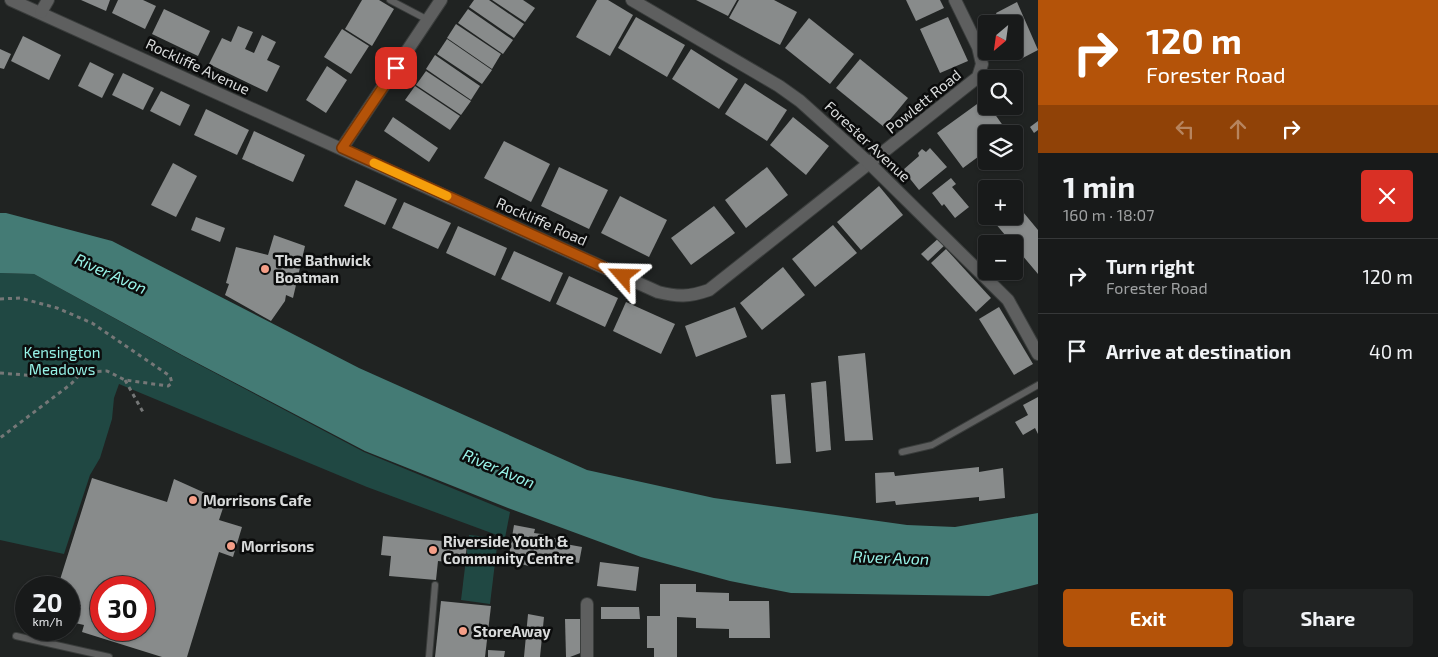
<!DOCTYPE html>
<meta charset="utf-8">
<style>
:root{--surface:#181a1a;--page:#212323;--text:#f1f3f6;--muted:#9fa1a2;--line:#363839;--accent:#b45309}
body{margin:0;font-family:"Exo 2",sans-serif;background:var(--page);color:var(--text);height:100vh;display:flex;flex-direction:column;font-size:19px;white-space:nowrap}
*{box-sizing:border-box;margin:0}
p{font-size:16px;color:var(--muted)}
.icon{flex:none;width:28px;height:28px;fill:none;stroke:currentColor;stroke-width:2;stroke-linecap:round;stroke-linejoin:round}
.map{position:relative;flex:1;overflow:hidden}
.panel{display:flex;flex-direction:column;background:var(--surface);width:400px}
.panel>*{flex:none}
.banner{background:#b45309;color:#fff;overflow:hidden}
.needle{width:32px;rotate:209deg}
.tools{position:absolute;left:978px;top:15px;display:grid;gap:10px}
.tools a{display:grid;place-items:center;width:45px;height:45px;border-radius:5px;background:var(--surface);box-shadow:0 1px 4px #0004,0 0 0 1px var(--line);font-size:25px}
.speed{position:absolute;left:15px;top:576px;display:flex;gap:10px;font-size:25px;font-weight:700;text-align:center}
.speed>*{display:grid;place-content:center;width:65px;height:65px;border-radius:50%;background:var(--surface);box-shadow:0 1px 4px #0004,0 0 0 1px var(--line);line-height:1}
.speed small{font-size:12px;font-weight:400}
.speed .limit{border:8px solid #d22;background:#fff;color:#111}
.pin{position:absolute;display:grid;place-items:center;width:42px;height:42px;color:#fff;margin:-21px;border-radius:10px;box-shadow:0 2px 8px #0006}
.me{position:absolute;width:55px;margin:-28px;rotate:295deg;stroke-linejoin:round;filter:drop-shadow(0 0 4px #0008)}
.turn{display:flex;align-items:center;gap:18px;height:105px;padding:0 25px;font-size:22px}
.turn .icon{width:65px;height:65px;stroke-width:2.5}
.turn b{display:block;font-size:35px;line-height:42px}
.lanes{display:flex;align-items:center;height:48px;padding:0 25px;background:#0003;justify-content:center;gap:25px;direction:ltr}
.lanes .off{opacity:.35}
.round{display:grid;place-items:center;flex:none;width:52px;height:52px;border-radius:5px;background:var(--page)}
.head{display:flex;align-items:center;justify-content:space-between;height:85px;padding:0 25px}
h1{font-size:30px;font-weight:700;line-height:38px}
.button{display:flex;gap:10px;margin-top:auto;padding:10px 25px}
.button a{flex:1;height:58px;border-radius:5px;background:var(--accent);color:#fff;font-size:20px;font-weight:700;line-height:58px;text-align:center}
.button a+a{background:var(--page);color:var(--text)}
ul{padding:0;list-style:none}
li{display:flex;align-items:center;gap:15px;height:75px;padding:0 25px;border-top:1px solid var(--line)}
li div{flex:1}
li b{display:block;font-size:19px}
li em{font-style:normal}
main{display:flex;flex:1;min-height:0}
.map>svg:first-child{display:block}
</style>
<main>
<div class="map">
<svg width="1038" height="657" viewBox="0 0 1038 657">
<rect width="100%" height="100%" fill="#202322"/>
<g fill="#204843">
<path d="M0 273 34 274 181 355 364 452 510 512 505 538 367 487 119 384 114 398 112 419 100 458 90 475 64 554 0 540Z"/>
<path d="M469 535 498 538 490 604 461 600Z"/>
</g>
<path fill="#447b75" d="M0 213H6L112 241 359 368 587 470 714 498 907 525 955 527 1038 513V584L989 596 791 593 730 581 641 557 508 508 365 451 182 355 34 274 0 273Z"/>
<g fill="#888b8b" fill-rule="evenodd">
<path d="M81 0H110L106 11Z"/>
<path d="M118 0H143L156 6 145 29 112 13Z"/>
<path d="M362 0H379L394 9 372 46 345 29Z"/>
<path d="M474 0H489L524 24 514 38 469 7Z"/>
<path d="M492 0H523L535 8 525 22Z"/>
<path d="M597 0H608L633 15 610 56 576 37Z"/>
<path d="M696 0H737L728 16Z"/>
<path d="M739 0H774L797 12 780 45 729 18Z"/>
<path d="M906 0H940L944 8 916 21Z"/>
<path d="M1017 2 1038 50 1017 61 1013 51 1014 24H1001L996 13Z"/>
<path d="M164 9 210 31 198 56 152 34Z"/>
<path d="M468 9 513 40 503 54 458 23Z"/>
<path d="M636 17 685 45 667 77 618 48Z"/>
<path d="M948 17 968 61 940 73 920 29Z"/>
<path d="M809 18 854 54 830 84 785 48Z"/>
<path d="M456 24 501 54 492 69 447 38Z"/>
<path d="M238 26 253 32 245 49 254 53 262 35 276 42 267 60 280 66 267 92 209 64 222 38 231 42Z"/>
<path d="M342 29 369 46 351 74 324 57Z"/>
<path d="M23 36 61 55 49 80 11 61Z"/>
<path d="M447 39 492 70 482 84 437 54Z"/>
<path d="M0 49 11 54 4 69 0 68Z"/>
<path d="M691 49 738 79 719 109 672 79Z"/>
<path d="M435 55 480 86 471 100 426 69Z"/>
<path d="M860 59 908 98 884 127 836 88Z"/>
<path d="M90 62 114 74 102 98 78 86Z"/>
<path d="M327 66 347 80 326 113 306 100Z"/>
<path d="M426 71 471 101 461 115 416 85Z"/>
<path d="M123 73 154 88 143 110 112 95Z"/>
<path d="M745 83 787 110 767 141 725 114Z"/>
<path d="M415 86 460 116 450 130 405 100Z"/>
<path d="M161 91 190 105 180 126 150 111Z"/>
<path d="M984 99 986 102V106H989L1009 134H986V151L963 168 937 133Z"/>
<path d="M206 109 249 130 237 155 194 135Z"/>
<path d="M393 117 438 148 429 162 384 131Z"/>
<path d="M793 117 829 146 806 175 770 145Z"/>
<path d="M1038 121V130L1034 133 1030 127Z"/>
<path d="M254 131 305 155 293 182 242 159Z"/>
<path d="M504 141 550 164 531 202 484 178Z"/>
<path d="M930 148 947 167 919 190 903 170 919 156 918 153 922 149 926 152Z"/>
<path d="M173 163 197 176 176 217 151 205Z"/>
<path d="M559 167 608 190 589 229 541 206Z"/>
<path d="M767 167 788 195 746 228 725 200Z"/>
<path d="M951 178 956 184 952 187 969 207 955 218 944 204 942 206 932 193Z"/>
<path d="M356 180 397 199 385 225 344 206Z"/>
<path d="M879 186 903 215 861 250 837 222Z"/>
<path d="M620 196 667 220 649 257 601 233Z"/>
<path d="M986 200V212L980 205Z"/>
<path d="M1014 201 1038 230V274L989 216H1014Z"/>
<path d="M404 202 451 223 438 249 392 228Z"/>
<path d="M714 206 735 233 691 265 671 238Z"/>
<path d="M196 217 225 228 220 242 191 230Z"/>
<path d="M833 225 857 253 815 287 792 259Z"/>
<path d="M458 226 507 248 495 276 446 253Z"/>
<path d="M274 235 305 246 293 298 286 295 285 301 271 321 225 295 229 284 226 283 236 247 268 255Z"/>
<path d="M940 237 946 244 928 261 921 254Z"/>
<path d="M946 249 991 298 976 312 931 263Z"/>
<path d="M514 251 563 273 550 302 501 279Z"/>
<path d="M783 267 805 295 762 330 740 303Z"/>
<path d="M569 276 618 298 605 327 556 304Z"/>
<path d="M626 302 675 324 661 354 613 331Z"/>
<path d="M735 307 747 337 696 357 685 326Z"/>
<path d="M999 307 1033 364 1014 375 979 319Z"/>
<path d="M865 353 873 440 845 441 838 356Z"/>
<path d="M826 381 831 450 816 452 811 383Z"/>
<path d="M785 394 791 463 776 464 771 395Z"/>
<path d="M1038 397V434L1035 428 1023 435 1015 422 1028 415 1023 405Z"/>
<path d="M979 467V472L1003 468 1005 498 979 501V497L896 505 895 501 876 503 875 473 894 472 895 476Z"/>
<path d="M92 478 167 502 174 479 225 502 219 520 242 527 233 557 219 552 187 657H162L82 632 84 625 75 623 81 605 69 601V588H43L45 582 58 586ZM101 588H144V630H101Z"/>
<path d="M514 525 535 529 534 533 549 535V537L560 539V543L582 547 579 563 557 559 556 565 545 562V566L530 563 529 566 508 561Z"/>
<path d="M383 536 467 543 465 564 438 561 436 580 389 576 391 556 381 555Z"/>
<path d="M600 562 639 567 636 591 597 586Z"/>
<path d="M660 584H696V592L729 593V601H769L770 638H729V629L696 628V618L677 617V657H654V648H647V616H660Z"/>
<path d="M441 601 491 606 485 657H435Z"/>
<path d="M601 607H639L640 619H601Z"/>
<path d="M528 614 544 617 540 657H524Z"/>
<path d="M565 619H582L583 652 570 657H566Z"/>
<path d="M488 650 505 651 504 657H488Z"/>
</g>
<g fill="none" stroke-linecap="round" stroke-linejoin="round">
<g stroke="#3a3d3c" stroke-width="8">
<g id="service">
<path d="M390 0 428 20"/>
<path d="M902 452 932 445 1038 385"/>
<path d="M16 636 109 657"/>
<path d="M429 657 435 585"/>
</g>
</g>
<g stroke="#3a3d3c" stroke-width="14">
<g id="minor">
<path d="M11 0 658 292C678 297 689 297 709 290L978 77 982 64 978 47 955 0"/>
<path d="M632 0 779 86 800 101 870 164 1008 300 1038 354"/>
<path d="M41 12 48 0"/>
<path d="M342 148 441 0"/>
<path d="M587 657V604"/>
</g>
</g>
<g stroke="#757777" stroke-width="3" stroke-dasharray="4 4" stroke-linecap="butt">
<path d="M0 299 20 298 57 308 92 323 170 376 172 383 168 386 125 380 107 371 82 372 71 384 0 438"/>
<path d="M0 373 37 376 82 372"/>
<path d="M125 380 143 412"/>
</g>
<use href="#service" stroke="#5e5f5f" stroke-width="6"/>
<use href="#minor" stroke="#5e5f5f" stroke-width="12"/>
</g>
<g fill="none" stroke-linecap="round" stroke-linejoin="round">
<g stroke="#753606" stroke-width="12">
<path id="route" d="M396 68 342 148 623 276"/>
</g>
<use href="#route" stroke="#b45309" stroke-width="9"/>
<path stroke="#f59e0b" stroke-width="9" d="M374 163 447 196"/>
</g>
<g fill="#f49e87" stroke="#0b0c0c" stroke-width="2">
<circle cx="265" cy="269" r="5"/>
<circle cx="193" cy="500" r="5"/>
<circle cx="231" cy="546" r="5"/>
<circle cx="433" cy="550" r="5"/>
<circle cx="463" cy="631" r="5"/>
</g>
<g text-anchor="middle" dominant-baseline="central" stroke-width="5" stroke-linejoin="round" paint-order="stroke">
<g font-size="15" fill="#d8dada" stroke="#0b0c0c">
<text transform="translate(198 66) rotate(25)">Rockliffe Avenue</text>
<text transform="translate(923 101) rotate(-39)">Powlett Road</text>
<text transform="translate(868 141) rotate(43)">Forester Avenue</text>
<text transform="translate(542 221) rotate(24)">Rockliffe Road</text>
</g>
<g font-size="15" font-weight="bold" fill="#d8dada" stroke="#0b0c0c" text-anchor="start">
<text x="275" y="260">The Bathwick<tspan x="275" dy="17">Boatman</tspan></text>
<text x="203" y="500">Morrisons Cafe</text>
<text x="443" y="541">Riverside Youth &amp;<tspan x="443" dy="17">Community Centre</tspan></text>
<text x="241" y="546">Morrisons</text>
<text x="473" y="631">StoreAway</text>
</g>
<g font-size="15" fill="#96f2e7" stroke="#0b0c0c">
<text x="62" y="352">Kensington<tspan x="62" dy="17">Meadows</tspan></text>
</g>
<g font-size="16" font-style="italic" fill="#99f4e9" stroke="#0b0c0c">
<text transform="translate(111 273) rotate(24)">River Avon</text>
<text transform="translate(499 468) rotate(23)">River Avon</text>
<text transform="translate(891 557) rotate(2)">River Avon</text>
</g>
</g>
</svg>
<div class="tools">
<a><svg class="needle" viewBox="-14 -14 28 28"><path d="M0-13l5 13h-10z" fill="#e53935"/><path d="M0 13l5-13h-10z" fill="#9fa1a2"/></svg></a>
<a><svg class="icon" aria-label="search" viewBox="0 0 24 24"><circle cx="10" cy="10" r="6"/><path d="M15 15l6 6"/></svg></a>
<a><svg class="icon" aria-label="layers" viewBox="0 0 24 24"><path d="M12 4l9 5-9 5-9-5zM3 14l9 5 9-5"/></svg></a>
<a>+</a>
<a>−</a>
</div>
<div class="speed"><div>20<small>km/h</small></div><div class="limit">30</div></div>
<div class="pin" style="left:396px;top:68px;background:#d93025"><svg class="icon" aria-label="arrive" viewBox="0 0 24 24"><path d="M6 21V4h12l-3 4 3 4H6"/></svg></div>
<svg class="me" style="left:623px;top:276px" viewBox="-20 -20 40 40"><path d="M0-17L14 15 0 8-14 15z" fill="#b45309" stroke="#fff" stroke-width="4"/></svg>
</div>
<section class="panel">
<div class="banner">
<div class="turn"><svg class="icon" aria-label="right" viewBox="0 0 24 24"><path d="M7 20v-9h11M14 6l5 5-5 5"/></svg><div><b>120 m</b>Forester Road</div></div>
<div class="lanes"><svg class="icon off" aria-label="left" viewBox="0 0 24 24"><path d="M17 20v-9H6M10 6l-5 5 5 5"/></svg><svg class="icon off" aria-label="ahead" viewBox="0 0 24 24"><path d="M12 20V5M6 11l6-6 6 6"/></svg><svg class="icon" aria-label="right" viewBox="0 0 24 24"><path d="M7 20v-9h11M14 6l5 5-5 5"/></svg></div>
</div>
<div class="head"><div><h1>1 min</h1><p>160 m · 18:07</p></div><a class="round" style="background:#d93025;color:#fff"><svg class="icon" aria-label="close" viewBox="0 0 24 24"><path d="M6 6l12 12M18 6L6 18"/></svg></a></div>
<ul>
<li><svg class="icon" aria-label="right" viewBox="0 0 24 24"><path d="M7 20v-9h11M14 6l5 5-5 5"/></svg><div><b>Turn right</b><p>Forester Road</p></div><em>120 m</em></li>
<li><svg class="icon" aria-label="arrive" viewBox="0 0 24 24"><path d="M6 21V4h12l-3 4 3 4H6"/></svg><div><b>Arrive at destination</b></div><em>40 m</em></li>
</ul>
<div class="button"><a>Exit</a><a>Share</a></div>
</section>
</main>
